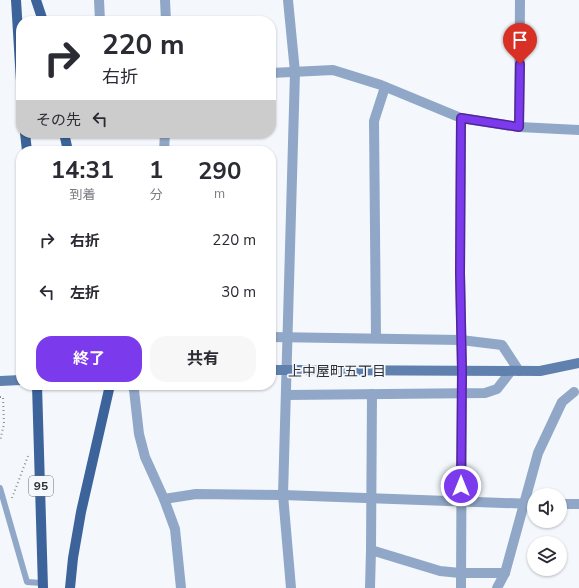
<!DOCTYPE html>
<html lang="ja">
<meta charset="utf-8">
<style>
:root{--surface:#fff;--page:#f7f7f7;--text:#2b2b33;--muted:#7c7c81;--accent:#7c3aed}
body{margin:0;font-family:"Nunito Sans","Noto Sans JP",sans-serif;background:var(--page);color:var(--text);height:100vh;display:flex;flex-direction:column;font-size:15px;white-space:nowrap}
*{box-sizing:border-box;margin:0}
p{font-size:13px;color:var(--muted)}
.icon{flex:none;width:22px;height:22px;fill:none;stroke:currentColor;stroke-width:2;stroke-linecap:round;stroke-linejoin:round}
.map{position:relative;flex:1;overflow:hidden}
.sheet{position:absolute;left:16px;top:146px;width:260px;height:244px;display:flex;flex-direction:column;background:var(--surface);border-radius:16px;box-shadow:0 1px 3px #0004}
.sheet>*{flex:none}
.guide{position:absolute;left:16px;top:16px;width:260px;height:122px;border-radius:16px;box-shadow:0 1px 3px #0004;background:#fff;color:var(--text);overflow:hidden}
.fabs{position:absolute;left:527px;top:488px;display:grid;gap:8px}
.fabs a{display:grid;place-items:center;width:40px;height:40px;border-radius:50%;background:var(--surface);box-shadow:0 1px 3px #0004;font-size:20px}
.pin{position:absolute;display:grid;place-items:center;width:34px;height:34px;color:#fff;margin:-41px -17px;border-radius:50% 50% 50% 0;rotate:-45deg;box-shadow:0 0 4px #0007}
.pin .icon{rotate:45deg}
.me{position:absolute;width:44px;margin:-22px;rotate:0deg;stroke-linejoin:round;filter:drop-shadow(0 0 3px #0008)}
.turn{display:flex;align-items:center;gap:14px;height:84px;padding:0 20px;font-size:18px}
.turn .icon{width:52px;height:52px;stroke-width:2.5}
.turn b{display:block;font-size:28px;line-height:34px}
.then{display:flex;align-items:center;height:38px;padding:0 20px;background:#0003;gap:8px;font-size:15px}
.eta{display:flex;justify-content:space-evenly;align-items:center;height:68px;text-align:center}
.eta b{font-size:24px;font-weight:700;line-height:28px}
.button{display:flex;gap:8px;margin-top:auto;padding:8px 20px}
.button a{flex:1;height:46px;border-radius:16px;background:var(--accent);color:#fff;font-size:16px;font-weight:700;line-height:46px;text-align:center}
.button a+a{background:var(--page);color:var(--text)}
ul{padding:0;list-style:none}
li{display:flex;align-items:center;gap:12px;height:52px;padding:0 20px}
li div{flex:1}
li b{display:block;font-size:15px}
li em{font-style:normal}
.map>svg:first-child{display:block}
</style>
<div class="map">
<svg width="579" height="588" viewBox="0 0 579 588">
<rect width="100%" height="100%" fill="#f4f8fd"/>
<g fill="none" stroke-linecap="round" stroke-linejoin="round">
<g stroke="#8d9095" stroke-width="2" stroke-dasharray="1 3" stroke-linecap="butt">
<path d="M0 397H3L4 424 0 441"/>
<path d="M12 498 28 456"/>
</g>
<path stroke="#91a7c7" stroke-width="6" d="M0 488 27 582 42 583"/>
<g stroke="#91a7c7" stroke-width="10">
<path d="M99 0 100 21"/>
<path d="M165 0 166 21"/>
<path d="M288 0 295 72 283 495 291 588"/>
<path d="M271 73 333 70 381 85 461 118 519 127 579 130"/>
<path d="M519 127 520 0"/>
<path d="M164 151 165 133"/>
<path d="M271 337 461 340 502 345 519 371"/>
<path d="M376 338 374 121 385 87"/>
<path d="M135 385 134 390 139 434 145 457 164 499 175 529 181 588"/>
<path d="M287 395 485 393 497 389 511 371"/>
<path d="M164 499 196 494 283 495 534 504"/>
<path d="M560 504H579"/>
<path d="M371 550 372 394"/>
<path d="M370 588 371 550 440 571 460 573H505"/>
<path d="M461 588 462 371 460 273 461 118"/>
<path d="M497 588 505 573 538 453 562 402 574 392"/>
</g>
<g stroke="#6080ad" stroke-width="10">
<path d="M297 370 540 371 579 363"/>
<path d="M0 381 21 380"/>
</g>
<g stroke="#3c639a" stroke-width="10">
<path d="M16 0 21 81"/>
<path d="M36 0 43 21"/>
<path d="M25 133 27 151"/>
<path d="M64 133 68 151"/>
<path d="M37 385 43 588"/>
<path d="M70 588 73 558 81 512 110 385"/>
</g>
<path stroke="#6080ad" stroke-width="10" d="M271 370H297"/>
</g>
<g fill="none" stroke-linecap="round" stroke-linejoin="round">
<g stroke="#51269a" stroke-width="10">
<path id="route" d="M461 486 462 371 460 273 461 118 519 127 520 64"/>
</g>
<use href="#route" stroke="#7c3aed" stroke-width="7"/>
</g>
<g text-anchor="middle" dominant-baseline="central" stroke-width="3.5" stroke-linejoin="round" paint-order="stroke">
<rect fill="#f4f8fd" stroke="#696d72" stroke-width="1" x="29" y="476" width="24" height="20" rx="3"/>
<g font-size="12" font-weight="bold" fill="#2e3136">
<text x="41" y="486">95</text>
</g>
<g font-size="14" fill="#2e3136" stroke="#f4f8fd">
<text x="337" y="371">上中屋町五丁目</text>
</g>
</g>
</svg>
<div class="fabs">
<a><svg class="icon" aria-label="sound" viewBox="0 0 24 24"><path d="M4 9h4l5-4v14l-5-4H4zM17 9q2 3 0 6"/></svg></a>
<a><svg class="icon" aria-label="layers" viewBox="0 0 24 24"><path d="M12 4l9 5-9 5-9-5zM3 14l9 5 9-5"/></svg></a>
</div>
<div class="pin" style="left:520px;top:64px;background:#d93025"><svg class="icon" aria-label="arrive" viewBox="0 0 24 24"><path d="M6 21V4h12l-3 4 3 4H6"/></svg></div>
<svg class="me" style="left:461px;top:486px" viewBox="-20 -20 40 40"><circle r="17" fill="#7c3aed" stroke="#fff" stroke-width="3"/><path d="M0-11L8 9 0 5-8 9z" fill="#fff"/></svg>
<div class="guide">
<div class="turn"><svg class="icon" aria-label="right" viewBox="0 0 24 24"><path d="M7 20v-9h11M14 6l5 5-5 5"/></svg><div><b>220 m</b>右折</div></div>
<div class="then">その先<svg class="icon" aria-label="left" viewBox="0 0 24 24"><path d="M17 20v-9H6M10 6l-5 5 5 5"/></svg></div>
</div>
<section class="sheet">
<div class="eta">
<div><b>14:31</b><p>到着</p></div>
<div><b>1</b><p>分</p></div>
<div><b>290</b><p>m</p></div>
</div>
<ul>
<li><svg class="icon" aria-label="right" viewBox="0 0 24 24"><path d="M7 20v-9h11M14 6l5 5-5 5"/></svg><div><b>右折</b></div><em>220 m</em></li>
<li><svg class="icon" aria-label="left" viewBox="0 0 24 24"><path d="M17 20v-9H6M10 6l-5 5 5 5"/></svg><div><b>左折</b></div><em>30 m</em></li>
</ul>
<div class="button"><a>終了</a><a>共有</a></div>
</section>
</div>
